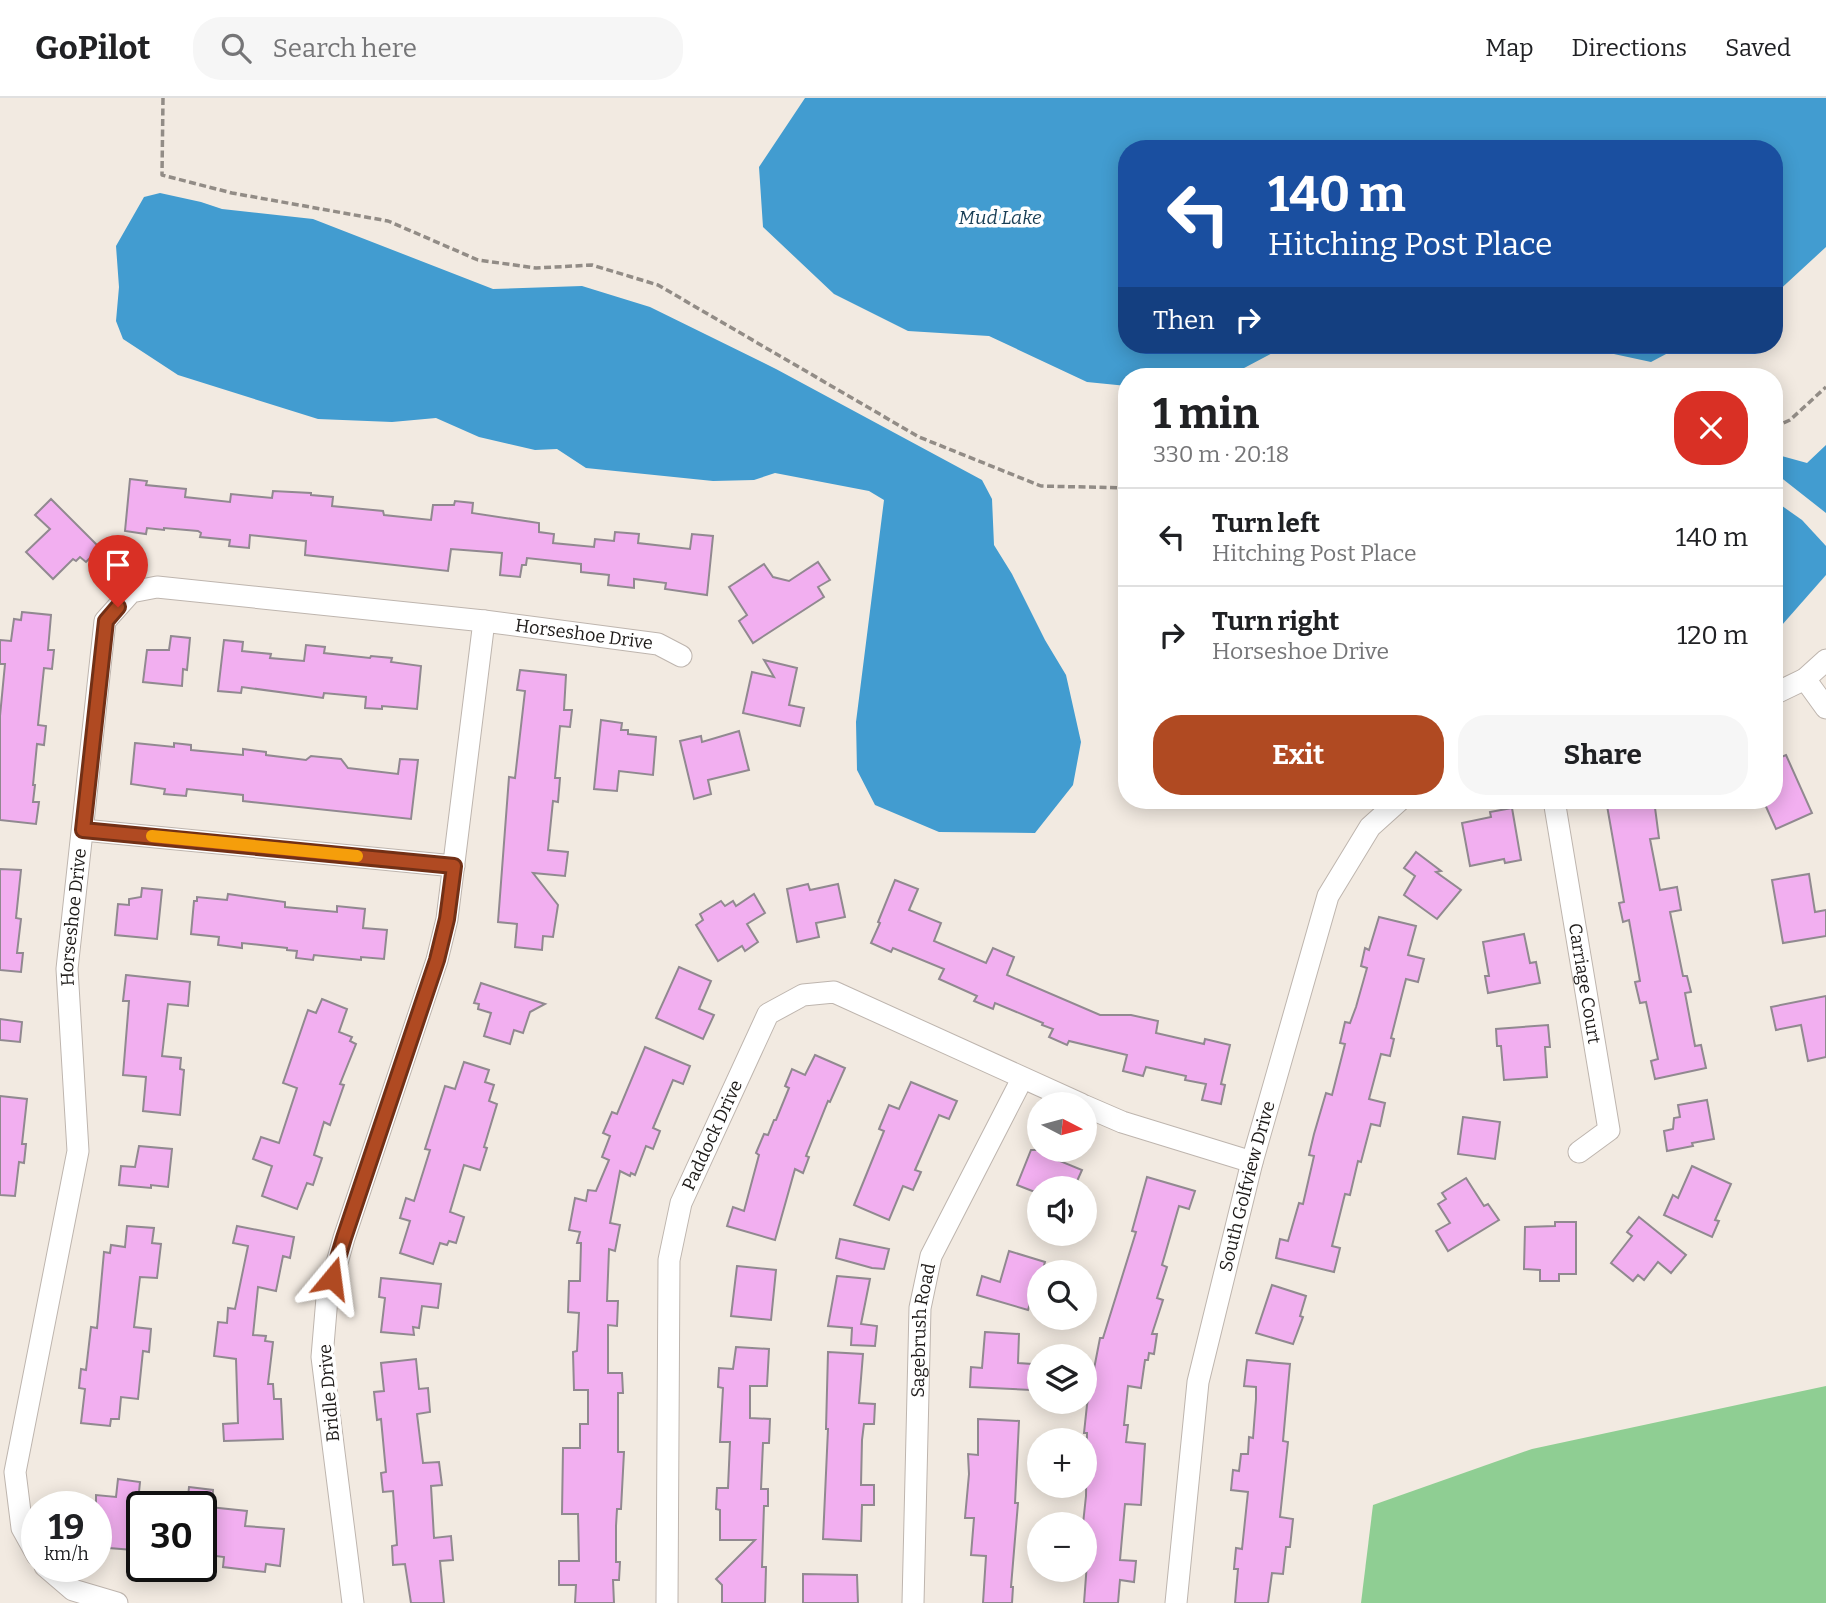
<!DOCTYPE html>
<meta charset="utf-8">
<style>
:root{--surface:#fff;--page:#f6f6f6;--text:#202124;--muted:#757577;--line:#e0e0e0;--accent:#b04a22}
body{margin:0;font-family:Bitter,serif;background:var(--page);color:var(--text);height:100vh;display:flex;flex-direction:column;font-size:26px;white-space:nowrap}
*{box-sizing:border-box;margin:0}
p{font-size:23px;color:var(--muted)}
.icon{flex:none;width:38px;height:38px;fill:none;stroke:currentColor;stroke-width:2;stroke-linecap:round;stroke-linejoin:round}
.map{position:relative;flex:1;overflow:hidden}
.panel{position:absolute;left:1118px;top:270px;width:665px;height:441px;display:flex;flex-direction:column;background:var(--surface);border-radius:28px;box-shadow:0 4px 18px #0003}
.panel>*{flex:none}
.top-card{position:absolute;left:1118px;top:42px;width:665px;height:214px;border-radius:28px;box-shadow:0 4px 18px #0003;background:#1a4fa0;color:#fff;overflow:hidden}
.needle{width:46px;rotate:96deg}
.controls{position:absolute;left:1027px;top:994px;display:grid;gap:14px}
.controls a{display:grid;place-items:center;width:70px;height:70px;border-radius:50%;background:var(--surface);box-shadow:0 4px 18px #0003;font-size:35px}
.speed{position:absolute;left:21px;top:1393px;display:flex;gap:14px;font-size:35px;font-weight:700;text-align:center}
.speed>*{display:grid;place-content:center;width:91px;height:91px;border-radius:50%;background:var(--surface);box-shadow:0 4px 18px #0003;line-height:1}
.speed small{font-size:18px;font-weight:400}
.speed .limit{border:4px solid #111;border-radius:10px;background:#fff;color:#111}
.pin{position:absolute;display:grid;place-items:center;width:60px;height:60px;color:#fff;margin:-72px -30px;border-radius:50% 50% 50% 0;rotate:-45deg;box-shadow:0 0 7px #0007}
.pin .icon{rotate:45deg}
.me{position:absolute;width:77px;margin:-38px;rotate:16deg;stroke-linejoin:round;filter:drop-shadow(0 0 5px #0008)}
.turn{display:flex;align-items:center;gap:24px;height:147px;padding:0 35px;font-size:32px}
.turn .icon{width:91px;height:91px;stroke-width:2.5}
.turn b{display:block;font-size:49px;line-height:60px}
.then{display:flex;align-items:center;height:66px;padding:0 35px;background:#0003;gap:14px;font-size:26px}
.round{display:grid;place-items:center;flex:none;width:74px;height:74px;border-radius:28px;background:var(--page)}
.overview{display:flex;align-items:center;justify-content:space-between;height:119px;padding:0 35px}
h1{font-size:42px;font-weight:700;line-height:52px}
.action{display:flex;gap:14px;margin-top:auto;padding:14px 35px}
.action a{flex:1;height:80px;border-radius:28px;background:var(--accent);color:#fff;font-size:28px;font-weight:700;line-height:80px;text-align:center}
.action a+a{background:var(--page);color:var(--text)}
ul{padding:0;list-style:none}
li{display:flex;align-items:center;gap:21px;height:98px;padding:0 35px;border-top:2px solid var(--line)}
li div{flex:1}
li b{display:block;font-size:26px}
li em{font-style:normal}
header{display:flex;align-items:center;gap:42px;box-sizing:border-box;height:98px;padding:0 35px;background:var(--surface);border-bottom:2px solid var(--line)}
header strong{font-size:33px}
nav{display:flex;gap:38px;margin-inline-start:auto;font-size:24px}
.search{width:490px;height:63px;background:var(--page);display:flex;align-items:center;gap:18px;box-sizing:border-box;padding:0 24px;border-radius:28px;color:var(--muted);font-size:26px}
.map>svg:first-child{display:block}
</style>
<header>
<strong>GoPilot</strong>
<div class="search"><svg class="icon" aria-label="search" viewBox="0 0 24 24"><circle cx="10" cy="10" r="6"/><path d="M15 15l6 6"/></svg>Search here</div>
<nav><a>Map</a><a>Directions</a><a>Saved</a></nav>
</header>
<div class="map">
<svg width="1826" height="1505" viewBox="0 0 1826 1505">
<rect width="100%" height="100%" fill="#f2eae1"/>
<path fill="#8fce93" d="M1826 1288V1505H1361L1373 1407 1532 1351Z"/>
<g fill="#429cd0">
<path d="M805 0H1826V149L1775 196 1774 51H1127V247H1296L1284 249 1229 278H1127V288L1087 284 989 238 908 233 834 196 763 129 759 69Z"/>
<path d="M160 95 201 104 222 111 313 121 493 191 582 188 650 209 776 271 982 382 992 401 994 447 1012 476 1045 542 1066 577 1081 644 1073 687 1035 735 939 734 875 707 857 672 856 624 884 402 869 393 775 375 754 382 713 383 586 370 557 351 535 352 479 339 436 320 392 324 318 321 178 277 123 241 116 223 119 189 116 148 144 99Z"/>
<path d="M1572 247H1683L1651 264Z"/>
<path d="M1826 347V415L1775 375 1774 356 1807 365Z"/>
<path d="M1775 403 1802 422 1826 448V477L1775 535Z"/>
</g>
<g fill="#f2aff0" stroke="#918990" stroke-width="2">
<path d="M130 381 147 383 146 387 186 391 185 399 230 404 231 396 272 400 273 393 311 395V397L333 399 332 408 383 413 384 417 431 422 433 407H454L455 403 473 405 472 415 539 425V434L554 436 553 445 594 449 595 441 614 443 615 434 639 436 638 445 690 451 692 436 713 438 707 497 665 491 666 485 634 481V490L608 487 609 477 581 474V466L527 460 526 467H522L520 479 500 477 502 455 451 451 448 473 305 457 306 443 250 437 249 450 229 448 230 442 200 439 201 435 198 433 164 430V432L147 430 146 436 125 433Z"/>
<path d="M51 401 100 450 86 464 80 459 76 463 73 461 53 481 26 454 50 431 35 417Z"/>
<path d="M818 464 830 482 818 489 824 499 753 545 739 523 747 517 729 489 764 466 773 479 789 483Z"/>
<path d="M22 514 51 517 48 552H54L52 571 44 570 38 627 46 628 44 647 37 646 33 687H35L33 704H39L36 726 0 722V618L5 566H0V542L11 543 14 521 21 522Z"/>
<path d="M171 538 190 540 187 572 183 571 182 588 143 584 147 552H169Z"/>
<path d="M224 542 243 544 242 553 271 556 270 560 304 563 306 547 325 549 324 555 370 560 371 558 392 560 391 564 421 568 417 611 382 608V611L365 610 366 599 324 595 323 600 242 589 241 595 218 593Z"/>
<path d="M764 562 797 570 789 607 804 610 800 628 743 615 752 574 774 579Z"/>
<path d="M520 572 566 577 564 612H572L570 629 560 628 555 680H560L558 704 553 703 548 752 568 754 565 778 533 775 558 807 553 839 543 838 542 852 515 849 517 826 498 824 509 679 515 680 525 593 517 592Z"/>
<path d="M601 622 622 625 621 632H628V636L656 639 653 677 619 673 617 693 594 691Z"/>
<path d="M739 633 749 672 708 682 711 696 694 701 680 643 701 638 702 644Z"/>
<path d="M135 645 174 649V645L191 647V652L243 657V651L266 654V657L306 662 311 658 341 661 348 670 398 676 400 661 418 662 411 721 243 703V697L187 691 186 698 164 696 165 691 131 686Z"/>
<path d="M1786 657 1812 715 1776 731 1763 702H1774V662Z"/>
<path d="M1606 702H1654L1659 740 1650 741 1660 792 1677 789 1681 812 1670 814 1683 878H1687L1691 894 1685 895 1695 948 1701 947 1706 970 1655 981 1651 963 1658 961 1646 904 1640 905 1635 884 1640 883 1629 822 1623 824 1619 805 1624 804Z"/>
<path d="M1512 710 1521 762 1505 765 1504 761 1470 768 1462 725 1491 719 1490 714Z"/>
<path d="M1416 754 1441 773 1436 774 1461 792 1437 821 1404 797 1415 778 1404 770Z"/>
<path d="M0 771 21 772 16 820 21 821 17 855H23L21 874 0 872Z"/>
<path d="M1809 776 1815 814 1826 812V838L1783 845 1772 782Z"/>
<path d="M895 782 918 791 909 812 941 825 934 843 986 865 993 850 1014 859 1007 877 1100 917H1131L1158 923 1156 935 1204 946 1205 941 1230 947 1221 986 1225 987 1221 1006 1202 1002 1206 986 1185 982 1186 978 1146 969 1143 978 1123 973 1127 957 1069 943 1067 947 1049 939 1053 931 1042 927 1043 925 995 905 993 911 974 903 977 898 939 881 944 871 893 850 891 854 871 845 880 825 878 824Z"/>
<path d="M808 786 810 792 838 786 845 819 816 825 819 839 797 844 787 791Z"/>
<path d="M142 790 162 792 157 841 115 837 118 806 129 807V801L141 799Z"/>
<path d="M228 796 285 804V809L337 814V808L365 811 363 830 387 832 384 861 361 859V862L314 857 313 862 296 860 297 853 287 852V850L242 845V850L218 847 219 839 191 836 194 803H197V799L227 802Z"/>
<path d="M754 796 765 815 747 826 758 844 745 853 742 848 718 863 696 827 703 822 700 816 721 803 725 808 733 803 736 808Z"/>
<path d="M1379 819 1416 828 1408 857 1424 861 1418 884 1406 881 1391 940 1394 941 1390 958 1381 956 1369 1001 1385 1005 1380 1028 1371 1026 1361 1064 1358 1063 1350 1097 1345 1096 1332 1148 1340 1150 1334 1174 1276 1160 1280 1141 1288 1143 1299 1105 1303 1106 1314 1058 1309 1057 1314 1036 1326 995 1332 997 1345 946 1340 945 1345 924 1350 925 1356 909 1367 870 1361 868 1365 850 1369 852Z"/>
<path d="M1524 836 1530 865 1536 864 1540 885 1488 895 1485 878H1489L1483 844Z"/>
<path d="M679 869 711 883 699 911 714 917 703 941 656 920Z"/>
<path d="M126 877 190 884 188 908 168 906 162 958 181 960 180 971 184 972 180 1017 143 1013 146 979 123 977 129 903H123Z"/>
<path d="M481 885 545 906 530 914 523 935 514 932 510 946 484 938 491 915 478 911 479 906 474 905Z"/>
<path d="M1826 898V959L1808 963 1801 927 1776 932 1771 909Z"/>
<path d="M322 901 347 911 339 934 352 939 350 943 356 946 340 986 344 987 330 1027 324 1024 314 1057 322 1060 313 1087 307 1085 297 1111 262 1098 272 1068 253 1061 261 1039 279 1045 297 990 283 985 308 912 316 915Z"/>
<path d="M0 921 22 924 20 944 0 942Z"/>
<path d="M1548 927 1550 949H1545L1547 979 1504 982 1501 948H1497L1496 931Z"/>
<path d="M645 949 690 968 683 986 673 982 653 1030 660 1033 653 1051 646 1048 635 1077 631 1075 630 1078 620 1073 610 1125 620 1127 615 1153 609 1151 607 1203H618L617 1228 608 1227V1275H622L623 1295H618V1354H624L621 1411H617L616 1428V1464H620L619 1482H613L614 1505H575L576 1487H559V1463H579L578 1416H562L563 1350H580V1326H588V1292H574L573 1254 577 1253 579 1215 568 1214 569 1183H580L581 1145H577L580 1134 569 1132 575 1100 586 1103 588 1092 596 1093 609 1062 602 1059 610 1038 603 1035 612 1014 617 1016Z"/>
<path d="M815 957 845 970 830 1004 828 1003 806 1058 809 1059 803 1075 795 1071 775 1142 727 1128 733 1109 744 1113 759 1057 756 1055 764 1036 768 1037 774 1022H776L789 990 785 988 792 971 805 977Z"/>
<path d="M464 964 489 972 485 984 494 987 489 1003 497 1006 484 1049 487 1050 480 1072 464 1067 450 1114 464 1119 456 1145 449 1143 447 1147 440 1145 433 1166 400 1155 410 1123 400 1120 406 1100 414 1103 430 1052 425 1051 445 988 455 991Z"/>
<path d="M911 984 957 1003 949 1021 939 1017 915 1072 921 1074 913 1092 903 1088 889 1122 854 1107 884 1033 879 1031 889 1007 899 1011Z"/>
<path d="M0 998 27 1001 22 1046H26L24 1065 19 1064 15 1098 0 1097Z"/>
<path d="M1707 1002 1714 1041 1692 1045 1693 1048 1667 1053 1664 1033 1673 1031 1674 1020 1680 1019 1678 1007Z"/>
<path d="M1463 1019 1500 1024 1495 1061 1458 1056Z"/>
<path d="M139 1048 172 1051 168 1089 151 1087V1090L119 1087 121 1068 135 1069Z"/>
<path d="M1031 1052H1052L1050 1059 1082 1072 1074 1090H1040V1096L1017 1087Z"/>
<path d="M1692 1068 1731 1086 1715 1122 1719 1123 1712 1139 1664 1117 1673 1097 1678 1100Z"/>
<path d="M1147 1079 1195 1093 1189 1111 1179 1108 1162 1167 1167 1169 1157 1200 1163 1202 1152 1236H1157L1154 1256 1149 1255 1148 1262H1145L1141 1290 1128 1288 1124 1327H1128L1126 1344 1145 1346 1141 1407 1125 1406 1120 1462 1136 1463 1134 1484 1120 1482 1118 1505H1084L1089 1438H1085V1426H1083L1086 1398 1087 1335H1084L1087 1307 1100 1240H1103L1136 1134 1132 1133Z"/>
<path d="M1466 1080 1484 1108 1488 1106 1499 1122 1448 1153 1436 1133 1450 1125 1438 1106 1446 1101 1442 1095Z"/>
<path d="M1639 1119 1686 1157 1671 1175 1658 1164 1644 1182 1638 1177 1633 1183 1611 1165 1632 1138 1627 1134Z"/>
<path d="M1555 1124H1576V1176H1559V1183H1540V1172L1524 1171 1525 1129 1555 1128Z"/>
<path d="M127 1128 154 1130 152 1145 161 1146 157 1180 140 1179 134 1229 151 1231 149 1254 143 1253 138 1301 121 1299 119 1321H111L110 1328 81 1325 85 1291 79 1290 81 1271 86 1272 91 1229 97 1230 104 1154 110 1155 111 1147 125 1149Z"/>
<path d="M237 1128 294 1139 290 1160 283 1158 276 1193 258 1189 253 1237 266 1238 265 1243 273 1244 268 1286H273L274 1301H281L283 1341 224 1343 223 1326 238 1325 236 1261 214 1258 218 1224 227 1225 228 1210 235 1211 248 1148 233 1145Z"/>
<path d="M840 1141 889 1151 884 1171 872 1170 836 1160Z"/>
<path d="M1009 1153 1045 1164 1042 1174H1040L1034 1202H1031L1028 1212 977 1197 982 1178 1000 1184Z"/>
<path d="M737 1168 776 1172 771 1222 731 1218Z"/>
<path d="M837 1178 870 1181 861 1226 877 1228 875 1248 851 1247 852 1230 828 1228Z"/>
<path d="M381 1180 441 1186 438 1210 422 1208 419 1230 413 1229 414 1237 381 1234 385 1200 379 1199Z"/>
<path d="M1272 1187 1306 1198 1300 1218 1303 1219 1293 1246 1256 1235Z"/>
<path d="M985 1234 1019 1236 1018 1265 1032 1266 1031 1292 970 1289 971 1269 982 1270Z"/>
<path d="M736 1249 769 1251 767 1288H750V1320L770 1321 769 1345H763L761 1391H768V1408H764L762 1469H766L765 1505H722V1487L716 1481 755 1442H720V1412L716 1411 717 1390H728L730 1344H720L723 1290 718 1289 719 1270 733 1271Z"/>
<path d="M828 1254 863 1256 859 1305 875 1306 874 1326H864L862 1342 861 1387H874V1407H862L861 1443 823 1441 828 1331H826Z"/>
<path d="M416 1261 419 1291 428 1290 430 1314 417 1316 423 1365 439 1364 442 1387 431 1388 434 1440 451 1438 453 1462 440 1463 444 1505H411L405 1466 393 1467 392 1448 397 1447 393 1393 383 1394 381 1375 386 1374 381 1321 377 1322 374 1294 384 1293 381 1265Z"/>
<path d="M1247 1262 1290 1266 1283 1343 1288 1344 1280 1419 1293 1421 1290 1449H1286L1283 1476 1272 1475 1268 1505H1235L1238 1471H1234L1236 1450 1242 1451 1248 1394 1231 1392 1233 1372 1239 1373 1241 1356H1248L1249 1339 1253 1340 1256 1301V1289L1244 1288Z"/>
<path d="M978 1321 1019 1323 1015 1405H1018L1011 1489H1013L1012 1505H983L986 1458 971 1457 974 1420H965L969 1376 968 1356 978 1357Z"/>
<path d="M118 1381 140 1384 133 1452 109 1450 110 1443 104 1442V1438L96 1437V1397L116 1399Z"/>
<path d="M189 1389 213 1392 212 1409H209L247 1413 245 1428 284 1431 280 1468 266 1466 265 1474 223 1469 224 1459 201 1456V1409H187Z"/>
<path d="M803 1476 857 1477 858 1505H803Z"/>
</g>
<g fill="none" stroke-linecap="round" stroke-linejoin="round">
<g stroke="#beb5ae" stroke-width="23">
<g id="minor">
<path d="M1805 581 1826 610"/>
<path d="M1774 596 1805 581 1826 562"/>
<path id="s1" d="M1554 702 1609 1032 1579 1054"/>
<path d="M83 732 454 768"/>
<path d="M1085 1008 1122 1024 1252 1064"/>
<path id="s2" d="M37 1457 22 1430 15 1374 78 1053 67 871 105 523 131 494 157 489 484 523 658 546 681 558"/>
<path d="M45 1468 73 1492 117 1505"/>
<path d="M353 1505 322 1259 327 1200 344 1140 437 862 447 821 484 523"/>
<path id="s3" d="M667 1505 669 1162 681 1105 768 916 803 897 834 894 1081 1006"/>
<path id="s4" d="M913 1505 920 1210 931 1158 1022 981"/>
<path id="s5" d="M1176 1505 1198 1284 1252 1064 1328 798 1370 729 1400 702"/>
</g>
</g>
<g stroke="#928c86" stroke-width="3.5" stroke-dasharray="7 3.5" stroke-linecap="butt">
<path d="M163 0 162 77 232 95 388 123 478 162 536 170 592 167 658 187 919 339 1041 388 1127 390"/>
<path d="M1774 329 1790 322 1826 289"/>
</g>
<use href="#minor" stroke="#fff" stroke-width="21"/>
</g>
<g fill="none" stroke-linecap="round" stroke-linejoin="round">
<g stroke="#723016" stroke-width="18">
<path id="route" d="M118 509 106 523 83 732 454 768 447 821 437 862 344 1140 332 1180"/>
</g>
<use href="#route" stroke="#b04a22" stroke-width="12"/>
<path stroke="#f59e0b" stroke-width="12" d="M152 738 357 758"/>
</g>
<g text-anchor="middle" dominant-baseline="central" stroke-width="7" stroke-linejoin="round" paint-order="stroke">
<g font-size="18" fill="#1e1b19" stroke="#fff">
<text stroke="none"><textPath href="#s2" startOffset="1442">Horseshoe Drive</textPath></text>
<text stroke="none"><textPath href="#s2" startOffset="649">Horseshoe Drive</textPath></text>
<text stroke="none"><textPath href="#s1" startOffset="186">Carriage Court</textPath></text>
<text stroke="none"><textPath href="#s3" startOffset="476">Paddock Drive</textPath></text>
<text stroke="none"><textPath href="#s5" startOffset="424">South Golfview Drive</textPath></text>
<text stroke="none"><textPath href="#s4" startOffset="273">Sagebrush Road</textPath></text>
<text transform="translate(329 1295) rotate(-95)">Bridle Drive</text>
</g>
<g font-size="19" font-style="italic" fill="#183e55" stroke="#fff">
<text x="1000" y="119">Mud Lake</text>
</g>
</g>
</svg>
<div class="controls">
<a><svg class="needle" viewBox="-14 -14 28 28"><path d="M0-13l5 13h-10z" fill="#e53935"/><path d="M0 13l5-13h-10z" fill="#757577"/></svg></a>
<a><svg class="icon" aria-label="sound" viewBox="0 0 24 24"><path d="M4 9h4l5-4v14l-5-4H4zM17 9q2 3 0 6"/></svg></a>
<a><svg class="icon" aria-label="search" viewBox="0 0 24 24"><circle cx="10" cy="10" r="6"/><path d="M15 15l6 6"/></svg></a>
<a><svg class="icon" aria-label="layers" viewBox="0 0 24 24"><path d="M12 4l9 5-9 5-9-5zM3 14l9 5 9-5"/></svg></a>
<a>+</a>
<a>−</a>
</div>
<div class="speed"><div>19<small>km/h</small></div><div class="limit">30</div></div>
<div class="pin" style="left:118px;top:509px;background:#d93025"><svg class="icon" aria-label="arrive" viewBox="0 0 24 24"><path d="M6 21V4h12l-3 4 3 4H6"/></svg></div>
<svg class="me" style="left:332px;top:1180px" viewBox="-20 -20 40 40"><path d="M0-17L14 15 0 8-14 15z" fill="#b04a22" stroke="#fff" stroke-width="4"/></svg>
<div class="top-card">
<div class="turn"><svg class="icon" aria-label="left" viewBox="0 0 24 24"><path d="M17 20v-9H6M10 6l-5 5 5 5"/></svg><div><b>140 m</b>Hitching Post Place</div></div>
<div class="then">Then<svg class="icon" aria-label="right" viewBox="0 0 24 24"><path d="M7 20v-9h11M14 6l5 5-5 5"/></svg></div>
</div>
<section class="panel">
<div class="overview"><div><h1>1 min</h1><p>330 m · 20:18</p></div><a class="round" style="background:#d93025;color:#fff"><svg class="icon" aria-label="close" viewBox="0 0 24 24"><path d="M6 6l12 12M18 6L6 18"/></svg></a></div>
<ul>
<li><svg class="icon" aria-label="left" viewBox="0 0 24 24"><path d="M17 20v-9H6M10 6l-5 5 5 5"/></svg><div><b>Turn left</b><p>Hitching Post Place</p></div><em>140 m</em></li>
<li><svg class="icon" aria-label="right" viewBox="0 0 24 24"><path d="M7 20v-9h11M14 6l5 5-5 5"/></svg><div><b>Turn right</b><p>Horseshoe Drive</p></div><em>120 m</em></li>
</ul>
<div class="action"><a>Exit</a><a>Share</a></div>
</section>
</div>
